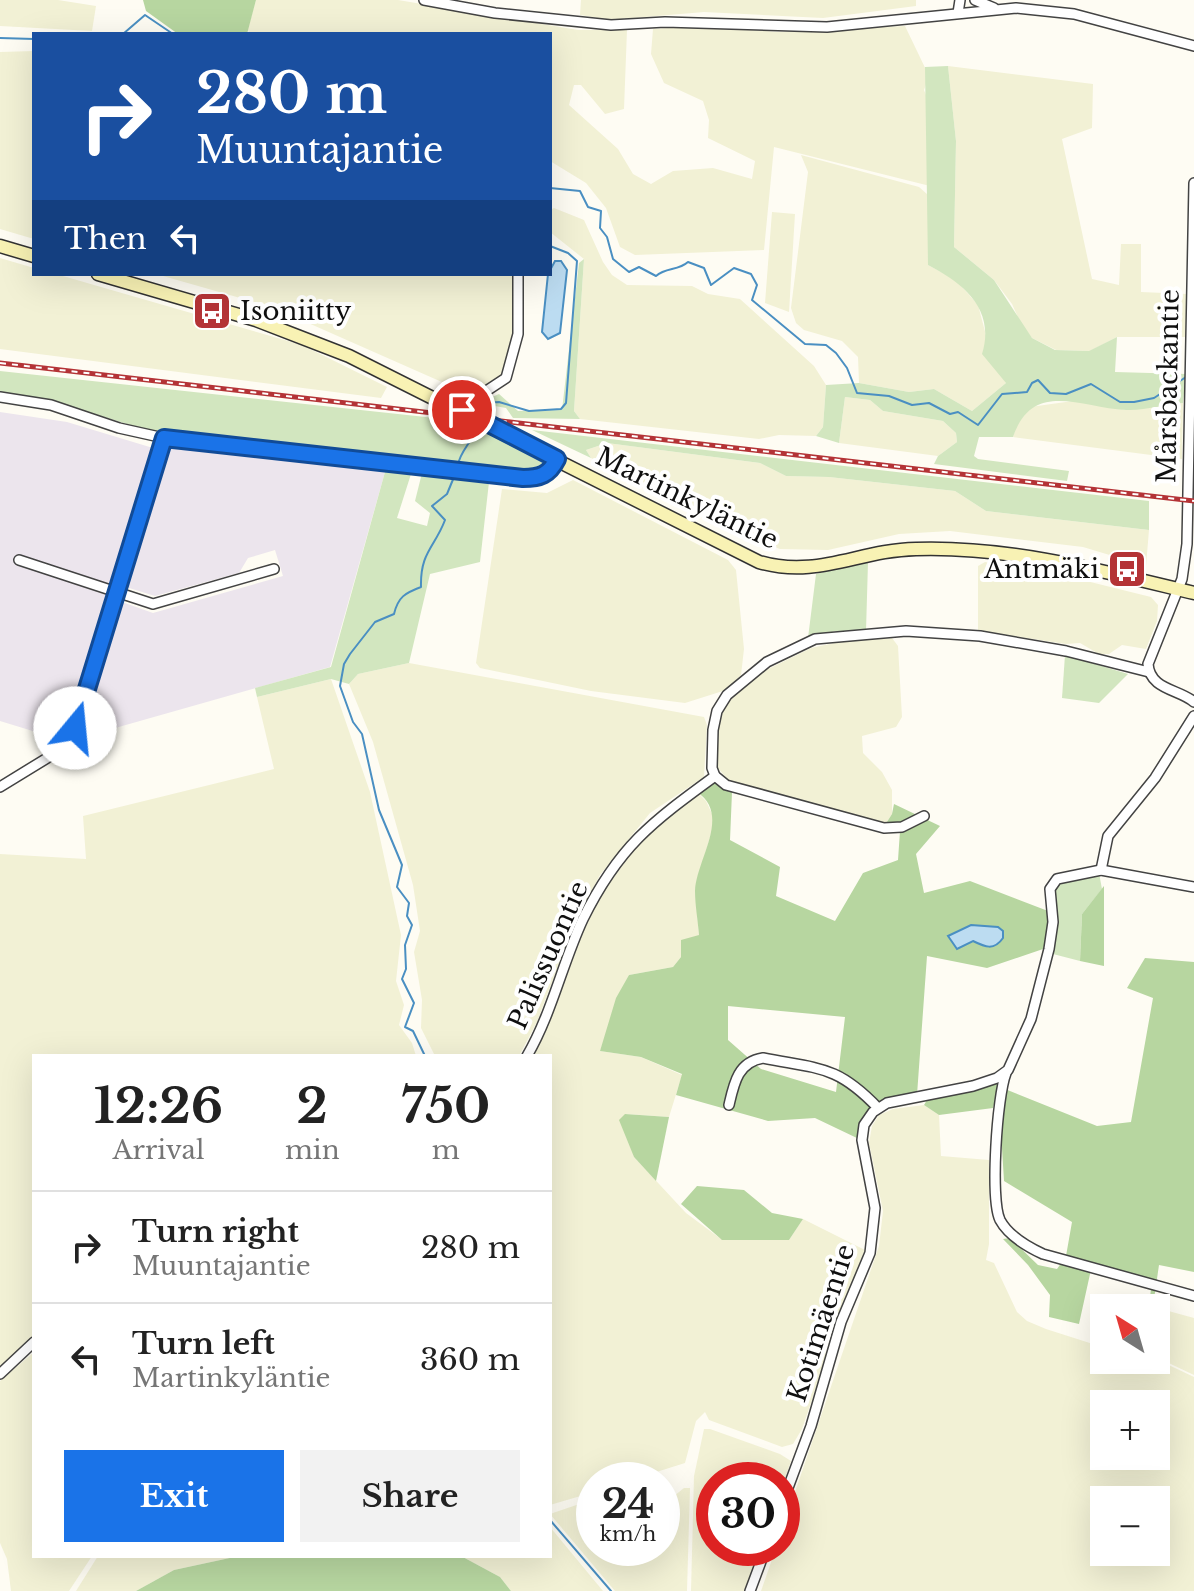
<!DOCTYPE html>
<meta charset="utf-8">
<style>
:root{--surface:#fff;--page:#f2f2f2;--text:#222;--muted:#767676;--line:#e0e0e0;--accent:#1a73e8}
body{margin:0;font-family:"Libre Baskerville",serif;background:var(--page);color:var(--text);height:100vh;display:flex;flex-direction:column;font-size:30px;white-space:nowrap}
*{box-sizing:border-box;margin:0}
p{font-size:26px;color:var(--muted)}
.icon{flex:none;width:44px;height:44px;fill:none;stroke:currentColor;stroke-width:2;stroke-linecap:round;stroke-linejoin:round}
.map{position:relative;flex:1;overflow:hidden}
.details{position:absolute;left:32px;top:1054px;width:520px;height:504px;display:flex;flex-direction:column;background:var(--surface);border-radius:0px;box-shadow:0 8px 32px #0002}
.details>*{flex:none}
.top-card{position:absolute;left:32px;top:32px;width:520px;height:244px;border-radius:0px;box-shadow:0 8px 32px #0002;background:#1a4fa0;color:#fff;overflow:hidden}
.needle{width:52px;rotate:323deg}
.controls{position:absolute;left:1090px;top:1294px;display:grid;gap:16px}
.controls a{display:grid;place-items:center;width:80px;height:80px;border-radius:0px;background:var(--surface);box-shadow:0 8px 32px #0002;font-size:40px}
.speed{position:absolute;left:576px;top:1462px;display:flex;gap:16px;font-size:40px;font-weight:700;text-align:center}
.speed>*{display:grid;place-content:center;width:104px;height:104px;border-radius:50%;background:var(--surface);box-shadow:0 8px 32px #0002;line-height:1}
.speed small{font-size:20px;font-weight:400}
.speed .limit{border:12px solid #d22;background:#fff;color:#111}
.pin{position:absolute;display:grid;place-items:center;width:68px;height:68px;color:#fff;margin:-34px;border:4px solid #fff;border-radius:50%;box-shadow:0 2px 8px #0007}
.me{position:absolute;width:88px;margin:-44px;rotate:17deg;stroke-linejoin:round;filter:drop-shadow(0 0 6px #0008)}
.turn{display:flex;align-items:center;gap:28px;height:168px;padding:0 32px;font-size:36px}
.turn .icon{width:104px;height:104px;stroke-width:2.5}
.turn b{display:block;font-size:56px;line-height:68px}
.then{display:flex;align-items:center;height:76px;padding:0 32px;background:#0003;gap:16px;font-size:30px}
.eta{display:flex;justify-content:space-evenly;align-items:center;height:136px;text-align:center}
.eta b{font-size:48px;font-weight:700;line-height:56px}
.cta{display:flex;gap:16px;margin-top:auto;padding:16px 32px}
.cta a{flex:1;height:92px;border-radius:0px;background:var(--accent);color:#fff;font-size:32px;font-weight:700;line-height:92px;text-align:center}
.cta a+a{background:var(--page);color:var(--text)}
ul{padding:0;list-style:none}
li{display:flex;align-items:center;gap:24px;height:112px;padding:0 32px;border-top:2px solid var(--line)}
li div{flex:1}
li b{display:block;font-size:30px}
li em{font-style:normal}
.map>svg:first-child{display:block}
</style>
<div class="map">
<svg width="1194" height="1591" viewBox="0 0 1194 1591">
<rect width="100%" height="100%" fill="#fefcf3"/>
<g fill="#ece5ed">
<path d="M0 412 67 422 153 448 112 585 18 554 16 563 109 596 62 740 0 721Z"/>
<path d="M174 447 385 472 330 667 80 738 122 602 153 613 283 576 275 550 248 558 239 573 155 596 126 587 166 451Z"/>
</g>
<g fill="#f2f1d5" fill-rule="evenodd">
<path d="M0 0H58L96 6 92 31 0 26Z"/>
<path d="M256 0H398L578 30H627L624 109 605 114 581 85H574L569 105 618 149 633 174 651 184 673 171 713 168 752 179 755 161 708 138 709 120 703 101 664 83 651 54 653 29 699 26 778 32 905 26 929 76 924 90 937 123 930 186 774 147 764 250 635 255 620 247 606 208 586 183 550 161V34H254L247 31Z"/>
<path d="M581 0H916V6L823 18 704 12 610 20 580 15Z"/>
<path d="M34 51V239L0 229V52Z"/>
<path d="M948 66 1093 84 1092 128 1062 139 1092 279 1119 285 1121 244H1141V292L1187 294V337H1117L1090 351 1056 350 1032 338 1022 326 1012 304 994 280 954 247 956 141Z"/>
<path d="M801 155 919 187 928 195V265L956 280 978 305 987 339 1006 383 972 411 934 389 909 392 859 383 858 357 842 341 804 330 796 323 791 308 808 172Z"/>
<path d="M554 208 584 220 603 262 612 275 627 285 692 286 708 294 740 299 814 366 826 385 823 427 816 436 779 435 759 439 580 419 574 411 584 259 550 232V210Z"/>
<path d="M772 212 795 214 789 312 765 303Z"/>
<path d="M0 258 34 268V274H56L302 345 387 387 381 398 0 349Z"/>
<path d="M156 274H512L514 335 504 376 498 382 469 394 272 307Z"/>
<path d="M845 397 870 400 883 411 943 421 956 433 957 442 938 456 839 443Z"/>
<path d="M1080 400 1126 410 1183 403 1182 459 1013 437 1018 421 1030 407Z"/>
<path d="M607 443 760 463 786 476 829 477 955 491 986 511 1149 530 1146 566 1083 547 950 531 899 534 828 550 780 549 736 533 591 458 586 450Z"/>
<path d="M573 480 728 560 736 570 744 649 741 675 726 690 685 703 591 691 480 668 476 663 502 489 547 493Z"/>
<path d="M985 562 1058 574 1151 597 1158 605 1157 621 1146 649 1122 645 1109 654H1099L1080 643 1066 644 978 631V566Z"/>
<path d="M892 638 898 646 902 717 896 727 862 736 863 753 882 772 892 790V814L885 825 729 781 717 767V740L721 712 732 696 758 674 811 648 839 642Z"/>
<path d="M409 663 704 717 707 725 704 777 650 813 600 875 573 927 537 1022 519 1056H435L421 1028 422 1000 414 952 420 931 413 885 373 742 349 684 358 674Z"/>
<path d="M331 679 370 792 401 935 396 981 404 1005 399 1025 412 1043 416 1056H34V1336L0 1367V854L86 859 83 816 274 769 257 697Z"/>
<path d="M697 792 706 801 715 820 695 889 699 935 682 947 681 957 673 967 629 975 600 1051 641 1057 682 1075 669 1117 626 1114 634 1157 686 1213 721 1239 789 1240 803 1219 865 1250 825 1347 826 1359 802 1429 793 1444 782 1447 709 1420 705 1412 696 1421 685 1463 631 1480H594V1492L550 1505V1056H531L542 1038 583 930 605 889 647 832Z"/>
<path d="M924 1105 939 1115 941 1156 989 1160V1244L986 1260 994 1263 1017 1312 1027 1321 1046 1329 1096 1345 1104 1344V1360L1156 1359 1194 1377V1591H761L776 1548H782V1530L879 1246 883 1211 869 1143 872 1126 879 1115 893 1109ZM1104 1404H1156V1456H1104ZM1104 1500H1156V1552H1104Z"/>
<path d="M1143 1304 1194 1318V1375L1156 1357V1308H1143Z"/>
<path d="M34 1352V1556H92L69 1591H11L7 1559 0 1543V1381Z"/>
<path d="M704 1429H710L780 1454 791 1461 782 1487V1480H714V1548H761L747 1591H691L694 1476Z"/>
<path d="M662 1483 665 1492 674 1496 684 1488H690L687 1591H615L550 1514 594 1499V1548H662Z"/>
<path d="M550 1527 603 1591H511L500 1577 461 1556H550Z"/>
<path d="M98 1556H239L174 1570 136 1591H76Z"/>
</g>
<g fill="#d2e6bf">
<path d="M948 66 956 141 954 247 994 280 1032 338 1055 350 1089 351 1117 337 1115 372 1186 374 1183 403C1164 404 1145 411 1126 410 1081 408 1033 379 1013 437H979L974 456 978 459 1069 471 1067 481 934 464 938 456 957 442 956 433 943 421 883 411 870 400 845 397 839 443 816 436 823 427 826 385 859 383 909 392 934 389 972 411 1006 383 982 354C996 309 963 283 928 265L925 67Z"/>
<path d="M584 259 574 411 580 419 513 418 506 408 478 403 499 394 518 411 562 410 579 263Z"/>
<path d="M0 371 472 422 546 459 534 473 150 431 49 400 0 393Z"/>
<path d="M532 430 1149 501V530L986 511 955 491 829 477 786 476 760 463 607 443 586 450 591 458Z"/>
<path d="M385 472 411 474 397 518 427 526 430 513 415 501 422 473 489 482 480 562 430 574 409 663 358 674 349 684 331 679 257 697 255 688 331 667Z"/>
<path d="M868 562 866 631H836L808 638 816 574Z"/>
<path d="M1065 655 1128 674 1099 703 1062 698Z"/>
<path d="M1099 873 1102 889 1082 914 1080 961 1053 954 1057 920 1053 894 1055 886 1060 881Z"/>
</g>
<g fill="#b7d6a0" fill-rule="evenodd">
<path d="M143 0H256L247 34H178L146 11Z"/>
<path d="M716 782 732 792 730 840 780 867 776 896 835 921 863 873 898 860 900 831 885 825 892 814 894 804 940 826 916 854 924 893 970 881 1048 911 1050 922 1046 948 987 968 927 956 917 1095C889 1104 862 1105 859 1139L815 1118 768 1121 676 1095 682 1074 641 1057 600 1051 616 998 629 975 673 967 681 957V940L699 935C698 921 695 905 695 891 696 860 732 815 697 792ZM728 1006 845 1017 836 1092 761 1069 728 1040Z"/>
<path d="M1104 886V966L1080 961 1082 914Z"/>
<path d="M1145 958 1194 962V1272L1159 1265 1153 1306 1149 1304 1152 1282 1092 1265 1079 1324 1049 1317 1050 1295 1028 1265 1003 1239 1010 1238 1038 1265 1057 1269 1066 1256 1072 1222 1004 1181 1000 1116 1005 1089 1097 1126 1131 1122 1153 998 1127 988Z"/>
<path d="M1000 1080 993 1108 939 1115 924 1105 927 1100 980 1089Z"/>
<path d="M625 1114 669 1117 656 1181 634 1157 619 1120Z"/>
<path d="M697 1186 744 1190 772 1213 803 1219 789 1240H722L681 1204Z"/>
<path d="M239 1556H461L500 1577 511 1591H136L174 1570Z"/>
</g>
<g fill="#bcdcf1" stroke="#4a8fc2" stroke-width="2">
<path d="M555 261H561L567 270 560 333 548 339 542 332 548 274Z"/>
<path d="M971 925 998 927 1003 931V938C994 951 985 947 973 941L957 949 948 936Z"/>
</g>
<g fill="none" stroke-linecap="round" stroke-linejoin="round">
<g stroke="#4a8fc2" stroke-width="2">
<path d="M123 34 145 15 173 34"/>
<path d="M0 38 34 39"/>
<path d="M550 188 580 191 588 207 601 211 600 228 607 237 613 259 629 272 639 267 656 276C666 267 678 271 688 262L704 268 711 285 734 268 751 274 757 285 752 300 805 344 826 345 836 353 847 368 857 393 889 396 912 405 929 403 950 414 958 412 978 425 1002 394 1027 392 1032 383 1038 380 1050 393 1066 394 1091 384 1120 402H1134L1154 398 1186 377"/>
<path d="M486 403 499 402 529 411 561 409 566 403 577 261 568 253 550 246"/>
<path d="M479 413 480 410"/>
<path d="M458 465C460 450 474 441 477 425"/>
<path d="M425 1056 413 1031 405 1027 414 1003 402 979 406 969 405 945 412 925 407 916 409 903 397 887 402 865 379 810 362 734 353 722 340 686 344 664 350 654 375 622 394 614C398 597 405 593 421 587 420 552 435 547 445 520L432 506 447 494 454 477"/>
<path d="M550 1520 611 1591"/>
</g>
<g stroke="#434343" stroke-width="12">
<g id="street">
<path d="M424 0 495 13 611 25 665 22 827 27 1016 8 1074 14 1194 46"/>
<path d="M975 0 994 8"/>
<path d="M958 13 960 0"/>
<path d="M1194 183 1187 544 1182 579 1148 664C1150 690 1179 689 1194 702"/>
<path d="M0 397 51 405 119 428 164 438 523 478 543 476 557 459"/>
<path d="M462 410 465 405 506 378 518 334V274"/>
<path d="M19 560 153 604 274 569"/>
<path d="M0 787 57 752 75 728 164 438"/>
<path d="M924 816 902 827 884 828 726 785 715 776 712 768 713 730 717 711 727 695 767 662 815 639 906 631 980 636 1066 651 1149 672"/>
<path d="M1101 870 1108 836 1155 778 1194 716"/>
<path d="M527 1056C552 1013 562 964 583 919 619 846 652 822 715 776"/>
<path d="M1006 1073C997 1096 990 1199 1000 1220 1008 1235 1028 1247 1043 1254L1194 1296"/>
<path d="M729 1105C734 1083 738 1062 763 1058 819 1069 837 1065 878 1108"/>
<path d="M0 1374 34 1342"/>
<path d="M782 1504 811 1426 841 1322 870 1253 875 1208 862 1140 864 1125 873 1112 887 1103 973 1086 997 1078 1008 1070 1031 1019 1049 949 1053 922 1050 889 1057 879 1101 870 1194 887"/>
<path d="M750 1591 766 1548"/>
</g>
</g>
<g stroke="#323232" stroke-width="15">
<g id="secondary">
<path d="M0 246 34 256"/>
<path d="M98 274 256 320 349 356 759 562C817 579 859 550 916 549 1010 546 1103 571 1194 593"/>
</g>
</g>
<use href="#street" stroke="#fff" stroke-width="9"/>
<use href="#secondary" stroke="#f8f2b4" stroke-width="12"/>
<g stroke="#b43336" stroke-width="5">
<path id="rail" d="M0 363 1194 501"/>
</g>
<use href="#rail" stroke="#fff" stroke-width="2" stroke-dasharray="6" stroke-linecap="butt"/>
</g>
<g fill="none" stroke-linecap="round" stroke-linejoin="round">
<g stroke="#114b97" stroke-width="20">
<path id="route" d="M75 728 164 438 523 478C540 478 549 475 557 459L462 410"/>
</g>
<use href="#route" stroke="#1a73e8" stroke-width="14"/>
</g>
<defs>
<g id="bus-square" transform="scale(2)"><rect x="-9" y="-9" width="18" height="18" rx="4" fill="#b43336" stroke="#fff"/><path d="M-5-6H5V4H4V6H2V4H-2V6H-4V4H-5ZM-3.5-4V0h7V-4ZM-3.5 1.2v1.5H-2V1.2ZM2 1.2v1.5H3.5V1.2Z" fill="#fff"/></g>
</defs>
<g fill-rule="evenodd">
<use href="#bus-square" x="212" y="311"/>
<use href="#bus-square" x="1127" y="569"/>
</g>
<g text-anchor="middle" dominant-baseline="central" stroke-width="8" stroke-linejoin="round" paint-order="stroke">
<g font-size="26" fill="#101010" stroke="#fff" text-anchor="start">
<text x="240" y="311">Isoniitty</text>
<text x="1099" y="569" text-anchor="end">Antmäki</text>
</g>
<g font-size="26" fill="#101010" stroke="#fff">
<text transform="translate(1168 386) rotate(-89)">Mårsbackantie</text>
<text transform="translate(687 498) rotate(26)">Martinkyläntie</text>
<text transform="translate(548 955) rotate(-66)">Palissuontie</text>
<text transform="translate(821 1323) rotate(-72)">Kotimäentie</text>
</g>
</g>
</svg>
<div class="controls">
<a><svg class="needle" viewBox="-14 -14 28 28"><path d="M0-13l5 13h-10z" fill="#e53935"/><path d="M0 13l5-13h-10z" fill="#767676"/></svg></a>
<a>+</a>
<a>−</a>
</div>
<div class="speed"><div>24<small>km/h</small></div><div class="limit">30</div></div>
<div class="pin" style="left:462px;top:410px;background:#d93025"><svg class="icon" aria-label="arrive" viewBox="0 0 24 24"><path d="M6 21V4h12l-3 4 3 4H6"/></svg></div>
<svg class="me" style="left:75px;top:728px" viewBox="-20 -20 40 40"><circle r="19" fill="#fff"/><path d="M0-13L10 11 0 6-10 11z" fill="#1a73e8"/></svg>
<div class="top-card">
<div class="turn"><svg class="icon" aria-label="right" viewBox="0 0 24 24"><path d="M7 20v-9h11M14 6l5 5-5 5"/></svg><div><b>280 m</b>Muuntajantie</div></div>
<div class="then">Then<svg class="icon" aria-label="left" viewBox="0 0 24 24"><path d="M17 20v-9H6M10 6l-5 5 5 5"/></svg></div>
</div>
<section class="details">
<div class="eta">
<div><b>12:26</b><p>Arrival</p></div>
<div><b>2</b><p>min</p></div>
<div><b>750</b><p>m</p></div>
</div>
<ul>
<li><svg class="icon" aria-label="right" viewBox="0 0 24 24"><path d="M7 20v-9h11M14 6l5 5-5 5"/></svg><div><b>Turn right</b><p>Muuntajantie</p></div><em>280 m</em></li>
<li><svg class="icon" aria-label="left" viewBox="0 0 24 24"><path d="M17 20v-9H6M10 6l-5 5 5 5"/></svg><div><b>Turn left</b><p>Martinkyläntie</p></div><em>360 m</em></li>
</ul>
<div class="cta"><a>Exit</a><a>Share</a></div>
</section>
</div>
